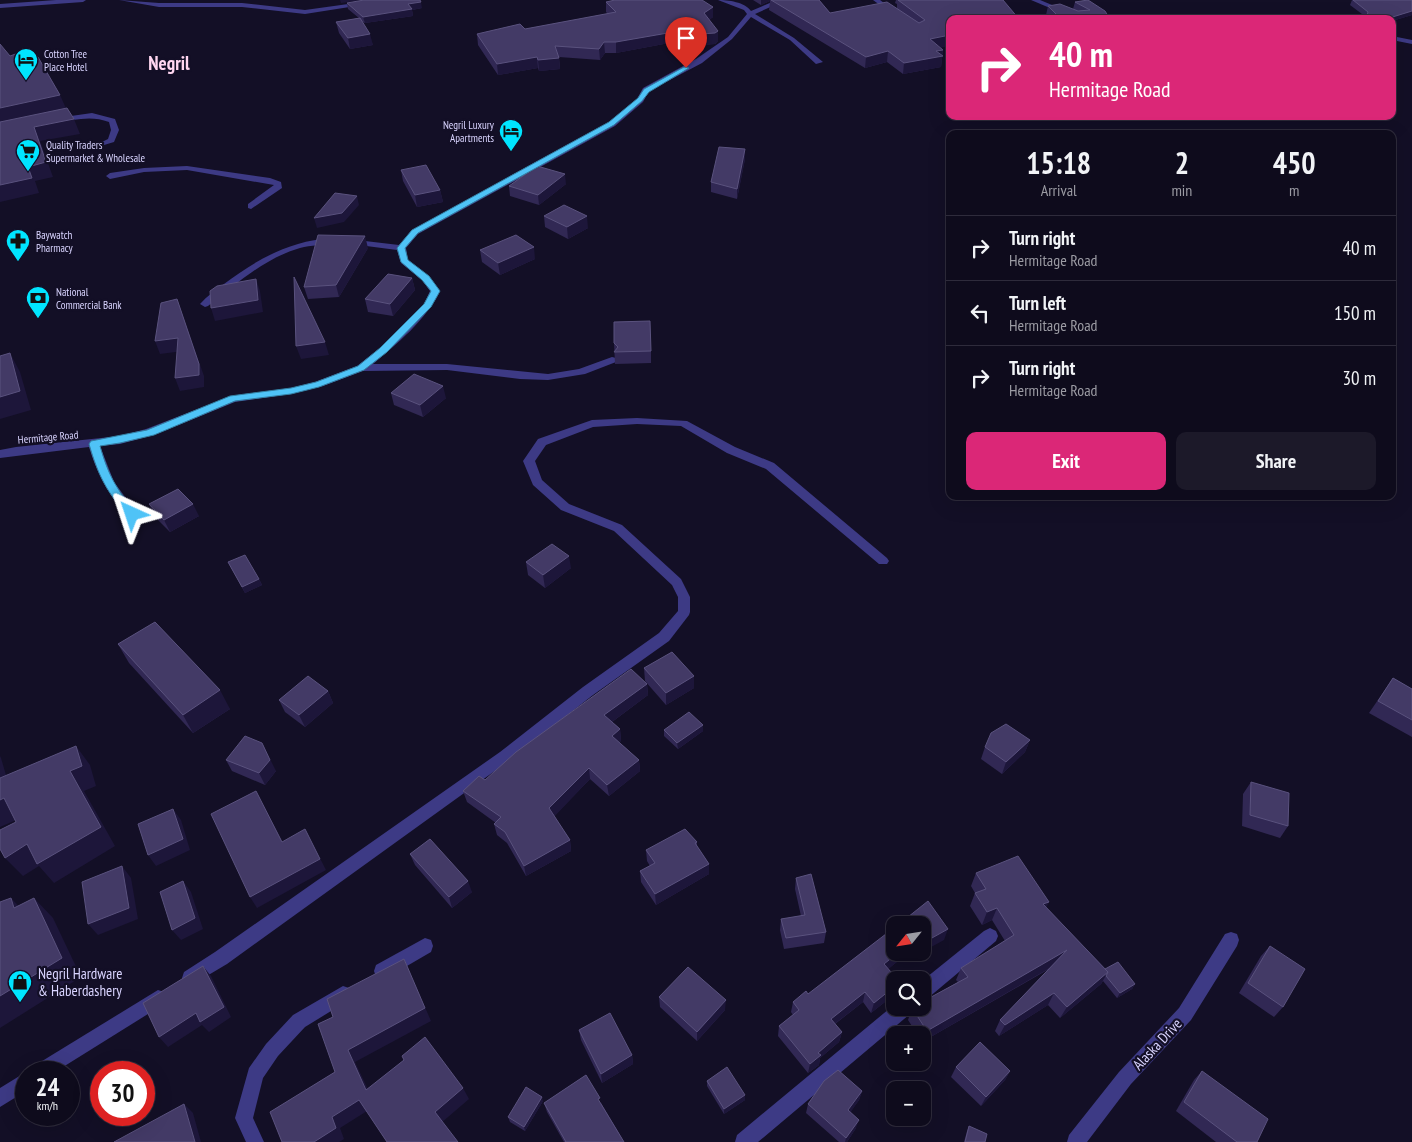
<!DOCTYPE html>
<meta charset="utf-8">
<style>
:root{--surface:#0e0b1c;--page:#1c1929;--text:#f1f3f6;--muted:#9b9ba3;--line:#2e2b3b;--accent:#db2777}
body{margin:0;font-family:"PT Sans Narrow",sans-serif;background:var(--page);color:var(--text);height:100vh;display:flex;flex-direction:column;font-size:19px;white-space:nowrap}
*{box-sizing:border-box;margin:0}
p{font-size:16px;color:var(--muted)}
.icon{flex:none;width:28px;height:28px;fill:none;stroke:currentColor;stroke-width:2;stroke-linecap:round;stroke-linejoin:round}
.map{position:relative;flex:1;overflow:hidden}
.sheet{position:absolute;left:946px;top:130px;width:450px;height:370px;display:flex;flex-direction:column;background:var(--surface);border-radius:10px;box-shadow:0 5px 20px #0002,0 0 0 1px var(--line)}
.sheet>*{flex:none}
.guide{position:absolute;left:946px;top:15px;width:450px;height:105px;border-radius:10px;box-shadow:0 5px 20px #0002,0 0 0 1px var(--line);background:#db2777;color:#fff;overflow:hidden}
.needle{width:32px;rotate:240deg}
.controls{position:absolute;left:886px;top:916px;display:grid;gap:10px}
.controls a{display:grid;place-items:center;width:45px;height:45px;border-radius:10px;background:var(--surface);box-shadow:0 5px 20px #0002,0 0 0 1px var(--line);font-size:25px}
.speed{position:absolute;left:15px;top:1061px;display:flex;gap:10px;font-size:25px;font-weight:700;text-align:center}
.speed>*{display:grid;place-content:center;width:65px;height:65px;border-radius:50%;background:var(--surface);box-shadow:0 5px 20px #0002,0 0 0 1px var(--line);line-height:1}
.speed small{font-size:12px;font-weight:400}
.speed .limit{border:8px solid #d22;background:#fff;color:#111}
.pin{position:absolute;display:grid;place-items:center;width:42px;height:42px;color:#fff;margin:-51px -21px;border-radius:50% 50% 50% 0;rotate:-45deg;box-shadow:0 0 5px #0007}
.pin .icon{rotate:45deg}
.me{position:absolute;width:55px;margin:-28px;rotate:318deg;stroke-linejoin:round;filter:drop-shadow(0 0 4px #0008)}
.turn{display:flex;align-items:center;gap:18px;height:105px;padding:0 20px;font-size:22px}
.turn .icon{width:65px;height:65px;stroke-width:2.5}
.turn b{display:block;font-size:35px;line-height:42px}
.eta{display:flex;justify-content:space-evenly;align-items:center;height:85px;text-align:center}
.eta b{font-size:30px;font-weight:600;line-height:35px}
.action{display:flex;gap:10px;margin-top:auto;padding:10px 20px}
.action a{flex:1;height:58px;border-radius:10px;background:var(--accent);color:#fff;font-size:20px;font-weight:600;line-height:58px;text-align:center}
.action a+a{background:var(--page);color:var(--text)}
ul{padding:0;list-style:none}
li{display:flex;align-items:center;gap:15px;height:65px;padding:0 20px;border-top:1px solid var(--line)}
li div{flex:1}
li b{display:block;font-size:19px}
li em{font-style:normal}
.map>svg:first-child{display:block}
</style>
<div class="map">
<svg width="1412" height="1142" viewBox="0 0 1412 1142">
<rect width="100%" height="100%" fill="#130f26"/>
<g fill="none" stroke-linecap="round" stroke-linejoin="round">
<g fill="#3d3a85" fill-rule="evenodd">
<path d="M56 0H86L83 2 0 8V4Z"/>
<path d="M119 0 159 3H242L305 10 377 0H394L305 14 242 7H159Z"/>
<path d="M718 0C728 0 745 2 751 11L777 0H786L755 14 794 38 823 62 816 64 790 40 751 17 732 39 702 63 649 91 643 102 615 126 418 234 406 248 408 260 428 276 440 291C426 320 397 344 373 364H447L548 374 579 369 612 357 616 358 617 360 616 362 585 374 548 380 520 379 447 370 363 371 323 386 291 394 235 402 154 435 120 444 100 446 114 482 138 514 132 518 128 517C109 496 97 474 89 447L0 458V450L16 447 120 436 146 429 229 397 291 388 315 382 357 366 380 348 424 304 430 291 422 280 401 263 397 250 351 244 348 243V239L399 245 412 230 609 122 637 99 643 88 696 59 728 37 747 14 744 10Z"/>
<path d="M873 0H880L897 13 892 14Z"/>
<path d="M1031 0H1040L1086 19H1076Z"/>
<path d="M1392 36 1412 40V44L1392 40Z"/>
<path d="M92 113 115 119 119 130 114 142 104 145 100 143 108 139 111 130 109 122C91 115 74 120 56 123L52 121 71 116Z"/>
<path d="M187 166 270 178 281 182 282 188 251 209 248 208V204L274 185 187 170 144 172 110 179 106 176 110 173 144 168Z"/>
<path d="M331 238 334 239V243C323 245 311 245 300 248 265 258 236 284 208 306L205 307 200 304C207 296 216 290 224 284 257 259 290 241 331 238Z"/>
<path d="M637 418 687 421 735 447 774 463 887 558 889 561 887 564H879L766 469 727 453 681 426 637 424 593 427 546 445 535 461 542 480 569 504 622 525 681 579 690 597V612L689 615 669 641 593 695 510 760 227 964 190 986 184 984 182 978 184 972 215 952 500 752 583 687 659 633 678 611V597L672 585 614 531 561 510 533 485 523 461 538 439 592 420Z"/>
<path d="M990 928 996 931 998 936 996 941 928 998 922 1000V981L984 931Z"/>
<path d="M1231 932 1237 934 1239 940 1237 946 1191 1020 1131 1084 1087 1142H1067L1069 1135 1119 1072 1179 1008 1225 934Z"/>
<path d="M425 938 431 940 433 946 431 952 388 977 382 979 376 977 374 971 376 965Z"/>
<path d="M343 986 349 988 351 994 349 1000 305 1027 278 1056 263 1078 253 1118 264 1142H246L235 1118 249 1068 266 1044 293 1015Z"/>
<path d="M158 990 164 992 166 998 164 1004 55 1072H31L34 1066Z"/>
<path d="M895 1004V1008H913L910 1014 758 1142H735L737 1135Z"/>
<path d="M26 1072V1091L0 1107V1088Z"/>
</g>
</g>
<g fill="#312854">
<path d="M753 0H819L830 13 897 8V4L895 3 896 0H1003L950 19V46L941 47 943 50 941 67 903 74 887 62 865 68 769 10 770 1 761 5Z"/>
<path d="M1352 0H1412V15L1392 21V19L1366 17 1350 5Z"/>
<path d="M606 2 713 7V17L709 20 718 41 715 44 701 45 685 40 616 53H605L600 60 559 57 560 69 539 71 538 68 498 75 478 45 477 34 525 29 608 14 606 12Z"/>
<path d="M1075 2 1110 19H1049L1046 15 1048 6 1073 9Z"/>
<path d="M347 3 422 8 412 10 413 16 365 23 361 21 373 45 350 49 339 33 336 22 359 18 348 9Z"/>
<path d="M745 149V159L737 199 711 192V182Z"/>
<path d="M401 170 440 190 443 202 417 207 403 181Z"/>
<path d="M566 184 539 205 510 196 509 186Z"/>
<path d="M544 216 588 228 568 239 545 227Z"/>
<path d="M368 248 339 297 308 299 304 287Z"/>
<path d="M480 250 535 259 500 275 482 262Z"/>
<path d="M412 278 415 290 393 316 368 312 365 299Z"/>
<path d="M651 334V363L615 364 614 343Z"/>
<path d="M391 393 446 398 423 417 394 405Z"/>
<path d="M149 504 199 516 170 532 155 517Z"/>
<path d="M228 562 259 579 262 585 245 593Z"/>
<path d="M526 562 571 568 545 588 528 575Z"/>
<path d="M118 644 230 709 193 733 129 663Z"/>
<path d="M644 668 694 676V688L666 705 645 681Z"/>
<path d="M1393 678 1412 689V737L1369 713Z"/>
<path d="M647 684 648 695 612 722 620 729 621 741 619 742 639 760 640 771 609 796 590 779 554 816 570 840 571 851 526 876 507 843 497 835 494 824 496 823 467 802 463 791 485 780Z"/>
<path d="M328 691 333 703 305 727 285 712 279 700Z"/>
<path d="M703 725V731L678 749 664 736V730Z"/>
<path d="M1030 740 1025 752 1002 774 981 759 985 747Z"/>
<path d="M226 760 276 771 265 785 232 771Z"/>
<path d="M1251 782 1288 826 1280 838 1242 826 1243 794Z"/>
<path d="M697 842V847L709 864V874L656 905 641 882 640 871 650 866 647 861 646 850Z"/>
<path d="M410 854 472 892 452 908 415 865Z"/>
<path d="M976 873 1046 908 1105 969 1135 984 1132 989 1117 998 1103 981 1101 984 1060 1018 1048 1005 999 1036 995 1031 1000 1020 1049 969 922 1042V1035H918L908 1020 912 1008 958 982 956 980 961 968 1005 941 992 920 982 925 970 906 975 893 971 886Z"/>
<path d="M796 878 826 932 824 943 784 949 780 930 781 919 801 916 795 889Z"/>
<path d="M1270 946 1283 1007 1274 1017 1239 993 1261 956Z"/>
<path d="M909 952 888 969 895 980V994L871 1013 863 1002 835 1024 842 1032 839 1042 820 1058 819 1065 808 1073 778 1036 779 1026 793 1015 791 1012 793 1002 808 994Z"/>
<path d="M659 997 725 1010 697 1041 660 1007Z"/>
<path d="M579 1030 632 1055 633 1064 602 1083 581 1040Z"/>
<path d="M956 1067 1010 1071 1005 1080 981 1106 951 1077Z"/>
<path d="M1202 1071 1257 1142H1216L1176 1111 1194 1080Z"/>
<path d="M707 1081 745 1100 724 1114 707 1086Z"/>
<path d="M862 1091 859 1100 850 1112 856 1128 847 1142H839L806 1113 808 1104Z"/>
<path d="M543 1101 525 1131 510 1122 508 1117Z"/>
<path d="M544 1103H601L624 1142H564L547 1112Z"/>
<path d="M969 1126 985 1142H964L967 1131Z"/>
</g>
<g fill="#1d163a">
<path d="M340 0H363L341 3Z"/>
<path d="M761 0H770V1L761 5Z"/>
<path d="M421 2 422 8 412 10 413 16 365 23 363 17 408 4Z"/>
<path d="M713 7V17L704 24V13Z"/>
<path d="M1412 11V15L1392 21V19H1386Z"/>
<path d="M685 30V40L616 53V42Z"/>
<path d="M718 31V41L715 44 701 45V34Z"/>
<path d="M370 34 373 45 350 49 348 38Z"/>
<path d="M950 35V46L929 50 930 39Z"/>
<path d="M604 42 605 53 600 60 599 49Z"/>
<path d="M943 50 941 67 903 74 904 63 936 51Z"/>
<path d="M888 51 887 62 865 68 866 57Z"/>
<path d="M537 57 538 68 498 75 497 64Z"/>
<path d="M559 58 560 69 539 71 538 60Z"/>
<path d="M60 95 69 115 0 130V108Z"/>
<path d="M74 119 80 134 40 141 53 177 35 181 39 193 0 202V185L34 127Z"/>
<path d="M745 149V159L737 199V189Z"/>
<path d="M565 174 566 184 539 205 538 195Z"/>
<path d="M440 190 443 202 417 207 415 195Z"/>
<path d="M357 196 359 205 344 222 317 228 314 218Z"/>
<path d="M587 216 588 228 568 239 567 227Z"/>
<path d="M365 236 368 248 339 297 336 285Z"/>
<path d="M534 247 535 259 500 275 498 263Z"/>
<path d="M412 278 415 290 393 316 390 304Z"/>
<path d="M256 279 260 291 263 312 215 321 211 308Z"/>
<path d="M177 299 204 376V387L180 391 175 378 199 375Z"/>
<path d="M178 338 183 351 160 354 155 341Z"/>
<path d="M325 342 329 355 301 359 296 346Z"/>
<path d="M10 353 20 372 31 410 0 419V397Z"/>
<path d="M443 386 446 398 423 417 420 405Z"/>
<path d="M193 504 199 516 170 532 164 520Z"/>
<path d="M569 556 571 568 545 588 543 575Z"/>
<path d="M259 579 262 585 245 593 242 587Z"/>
<path d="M694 676V688L666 705V693Z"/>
<path d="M647 684 648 695 605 727 604 715Z"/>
<path d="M220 690 230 709 193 733 183 715Z"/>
<path d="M328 691 333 703 305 727 299 715Z"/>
<path d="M703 725V731L678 749 677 743Z"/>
<path d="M620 729 621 741 613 747 612 736Z"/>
<path d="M1030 740 1025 752 1002 774 1006 762Z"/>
<path d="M262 743 276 771 265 785 259 773Z"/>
<path d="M76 746 90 765 96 786 84 791 115 846 54 883 39 866 23 876 5 858 27 844 70 771Z"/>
<path d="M0 756 1 758 13 799 0 784Z"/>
<path d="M639 760 640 771 609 796 607 785Z"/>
<path d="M589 768 590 779 552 819 549 808Z"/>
<path d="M4 798 21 818 0 827V800Z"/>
<path d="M173 809 181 820 190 850 156 866 148 855Z"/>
<path d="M305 829 326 870 257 908 250 897Z"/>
<path d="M570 840 571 851 526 876 524 866Z"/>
<path d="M709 864V874L656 905 655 894Z"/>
<path d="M122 866 131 878 138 919 98 935 88 924Z"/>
<path d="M183 881 191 892 203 929 181 940 172 930Z"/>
<path d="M468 881 472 892 452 908 449 897Z"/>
<path d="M11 898 30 918 14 908Z"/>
<path d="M34 898 53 918 81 977 0 1028V996Z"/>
<path d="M1049 902 1043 914V904Z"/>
<path d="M997 908 992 920 982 925 987 912Z"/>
<path d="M948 929 944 940 922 952 923 943Z"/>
<path d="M1067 950 1060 962 922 1042 927 1031Z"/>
<path d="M899 952H909L881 975 884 964Z"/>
<path d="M404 959 431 1021 355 1062 374 1102 366 1090 348 1050Z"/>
<path d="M203 966 211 976 231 1017 209 1032 202 1025 168 1047 159 1037Z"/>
<path d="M1108 972 1101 984 1060 1018 1067 1007Z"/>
<path d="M1135 984 1132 989 1117 998 1120 993Z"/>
<path d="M895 986V994L871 1013 874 1003Z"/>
<path d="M865 992 863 1002 828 1029 831 1019Z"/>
<path d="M1054 993 1048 1005 999 1036 1005 1025Z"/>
<path d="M726 1000 725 1010 697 1041V1032Z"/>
<path d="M842 1032 839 1042 820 1058 819 1065 808 1073 810 1064 818 1053Z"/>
<path d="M632 1055 633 1064 602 1083 601 1074Z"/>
<path d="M1010 1071 1005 1080 981 1106 986 1097Z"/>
<path d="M463 1088 469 1099 441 1123 435 1112Z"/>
<path d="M862 1091 859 1100 846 1119 848 1110Z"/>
<path d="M745 1095V1100L724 1114V1109Z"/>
<path d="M542 1097 543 1101 525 1131 524 1127Z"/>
<path d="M359 1100 367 1111 340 1128 344 1139 339 1142H314L332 1117Z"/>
<path d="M184 1104 193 1113 201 1142H195Z"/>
<path d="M859 1120 856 1128 847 1142H845L846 1138Z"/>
</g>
<g fill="#433a66" stroke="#5a527e">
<path d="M364 0H420L421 2 408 4 412 9 363 17 347 3Z"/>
<path d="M615 0H702L713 7 704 13 718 31 715 33 701 34 685 30 616 42H604L599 49 555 46 559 58 538 60 537 57 497 64 477 34 520 24 525 29 616 12 606 2Z"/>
<path d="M771 0H819L830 13 887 2 919 23 925 20 898 0H1003L1019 19H950V35L930 39 943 50 936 51 943 56 904 63 888 51 866 57Z"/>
<path d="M1088 0 1105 11 1110 19H1061L1048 6 1060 4 1078 11 1090 10 1075 2Z"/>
<path d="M1353 0H1412V11L1386 19H1366L1368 12Z"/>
<path d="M360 18 370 34 348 38 336 22Z"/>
<path d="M0 44 10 56 24 51 38 57 60 95 0 108Z"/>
<path d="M67 108 74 119 34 127 46 162 28 167 32 178 0 185V122Z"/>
<path d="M719 147 745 149 737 189 711 182Z"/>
<path d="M426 165 440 190 415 195 401 170Z"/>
<path d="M537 166 565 174 538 195 509 186Z"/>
<path d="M335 193 357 196 342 213 314 218Z"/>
<path d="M564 205 587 216 567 227 544 216Z"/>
<path d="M318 235 365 236 336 285 304 287Z"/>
<path d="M516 235 534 247 498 263 480 250Z"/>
<path d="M388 274 412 278 390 304 365 299Z"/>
<path d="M294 277 325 342 296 346Z"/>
<path d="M256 279 258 300 211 308 210 291 217 286Z"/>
<path d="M177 299 199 364V375L175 378 178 338 155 341 161 303Z"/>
<path d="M650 321 651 351 614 352 618 347 614 343V322Z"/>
<path d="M10 353 20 391 0 397V356Z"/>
<path d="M414 374 443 386 420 405 391 393Z"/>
<path d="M178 489 193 504 164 520 149 504Z"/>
<path d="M552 544 569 556 543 575 526 562Z"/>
<path d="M245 555 259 579 242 587 228 562Z"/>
<path d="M155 622 220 690 183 715 118 644Z"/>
<path d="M672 652 694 676 666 693 644 668Z"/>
<path d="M631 669 647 684 604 715 620 729 612 736 639 760 607 785 589 768 549 808 570 840 524 866 505 832 494 824 501 817 463 791 479 776 485 780 516 752Z"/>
<path d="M308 676 328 691 299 715 279 700Z"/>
<path d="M1393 678 1412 689V720L1378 701Z"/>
<path d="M689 712 703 725 677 743 664 730Z"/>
<path d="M1006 724 1030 740 1006 762 985 747 991 733Z"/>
<path d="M245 736 262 743 270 760 259 773 226 760Z"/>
<path d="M76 746 82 766 70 771 101 827 37 864 27 844 5 858 0 849V830L16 822 4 798 0 800V778Z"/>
<path d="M1251 782 1289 793 1288 826 1250 815Z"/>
<path d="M256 791 282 842 305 829 320 859 250 897 211 814Z"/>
<path d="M173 809 183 839 148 855 138 824Z"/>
<path d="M685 829 697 842 695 843 709 864 655 894 640 871 655 863 646 850Z"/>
<path d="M430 839 468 881 449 897 410 854Z"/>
<path d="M1018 856 1049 902 1043 904 1108 972 1067 1007 1054 993 1005 1025 1000 1020 1067 950 927 1031 912 1008H922V1002L968 977 961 968 1014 935 997 908 987 912 975 893 986 889 976 873Z"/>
<path d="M122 866 129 908 88 924 82 882Z"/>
<path d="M811 874 826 932 786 938 781 919 805 915 796 878Z"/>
<path d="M183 881 195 918 172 930 160 892Z"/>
<path d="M11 898 14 908 34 898 62 958 0 996V902Z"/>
<path d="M928 901 948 929 923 943 922 942V925H898Z"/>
<path d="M895 927V952H899L884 964 898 980H895V986L874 1003 865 992 831 1019 842 1032 818 1053 821 1055 810 1064 779 1026 799 1010 793 1002 806 991 808 994Z"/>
<path d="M1270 946 1305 969 1283 1007 1248 983Z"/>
<path d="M404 959 425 1008 348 1050 366 1090 404 1060 402 1056 425 1037 463 1088 435 1112 458 1142H387L359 1100 332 1117 336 1128 314 1142H282L270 1112 335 1072 318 1024 333 1017 327 999Z"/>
<path d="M1118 962 1135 984 1120 993 1106 976 1108 972 1105 969Z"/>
<path d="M203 966 224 1007 200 1022 196 1013 159 1037 143 1003Z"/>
<path d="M688 967 726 1000 697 1032 659 997Z"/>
<path d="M610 1013 632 1055 601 1074 579 1030Z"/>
<path d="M980 1042 1010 1071 986 1097 956 1067Z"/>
<path d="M727 1067 745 1095 724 1109 707 1081Z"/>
<path d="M838 1070 862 1091 848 1110 859 1120 846 1138 808 1104 824 1081Z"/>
<path d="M1202 1071 1268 1119 1257 1142H1237L1184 1102Z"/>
<path d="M586 1075 600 1098 598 1099 624 1142H565H566L544 1103Z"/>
<path d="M526 1087 542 1097 524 1127 508 1117Z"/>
<path d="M184 1104 195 1142H114Z"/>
<path d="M969 1126 987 1134 985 1142H965Z"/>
</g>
<path fill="#4fc3f7" stroke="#337fa1" d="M684 67 689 68 649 92 642 101 614 125 418 233 405 248 408 260 429 276 440 291 431 307 387 352 364 370 319 387 291 394 235 401 154 435 120 443 100 446C108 474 116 490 136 511L138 514 136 517H129C107 493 98 475 89 444L91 441 147 430 230 396 291 388 316 382 358 366 380 348 424 304 431 291 422 280 401 262 397 248 412 230 609 122 638 98 644 89Z"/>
<defs>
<g id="hotel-pin" transform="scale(1.25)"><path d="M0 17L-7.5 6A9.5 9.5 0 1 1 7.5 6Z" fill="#00e5ff" stroke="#130f26"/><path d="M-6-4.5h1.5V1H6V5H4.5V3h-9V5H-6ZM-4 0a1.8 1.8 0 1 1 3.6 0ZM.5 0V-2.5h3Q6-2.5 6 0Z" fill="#111"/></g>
<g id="supermarket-pin" transform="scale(1.25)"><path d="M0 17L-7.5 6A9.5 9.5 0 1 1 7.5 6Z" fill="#00e5ff" stroke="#130f26"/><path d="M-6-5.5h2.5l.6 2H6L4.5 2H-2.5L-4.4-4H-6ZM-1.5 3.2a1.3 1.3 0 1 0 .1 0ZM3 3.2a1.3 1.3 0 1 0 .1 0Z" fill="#111"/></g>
<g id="pharmacy-pin" transform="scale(1.25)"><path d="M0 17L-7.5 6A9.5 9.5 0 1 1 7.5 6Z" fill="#00e5ff" stroke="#130f26"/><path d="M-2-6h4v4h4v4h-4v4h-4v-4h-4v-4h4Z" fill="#111"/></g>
<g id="bank-pin" transform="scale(1.25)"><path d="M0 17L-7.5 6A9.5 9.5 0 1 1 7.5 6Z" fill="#00e5ff" stroke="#130f26"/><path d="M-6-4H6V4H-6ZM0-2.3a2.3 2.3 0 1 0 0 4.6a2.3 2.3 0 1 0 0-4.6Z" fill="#111"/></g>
<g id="shop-pin" transform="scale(1.25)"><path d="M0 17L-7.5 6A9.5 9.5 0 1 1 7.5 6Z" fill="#00e5ff" stroke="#130f26"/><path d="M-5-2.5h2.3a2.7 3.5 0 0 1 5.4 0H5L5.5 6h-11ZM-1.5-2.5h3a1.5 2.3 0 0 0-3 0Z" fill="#111"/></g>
</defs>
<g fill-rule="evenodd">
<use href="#hotel-pin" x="26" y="60"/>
<use href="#hotel-pin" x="511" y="131"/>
<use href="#supermarket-pin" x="28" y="151"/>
<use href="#pharmacy-pin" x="18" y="241"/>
<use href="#bank-pin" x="38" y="298"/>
<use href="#shop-pin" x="20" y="982"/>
</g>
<g text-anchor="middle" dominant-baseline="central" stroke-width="4.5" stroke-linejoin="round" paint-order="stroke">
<g font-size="11" fill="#d9d4ff" stroke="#130f26" text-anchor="start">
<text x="44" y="54">Cotton Tree<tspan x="44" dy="13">Place Hotel</tspan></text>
<text x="494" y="125" text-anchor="end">Negril Luxury<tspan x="494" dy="13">Apartments</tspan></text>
<text x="46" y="145">Quality Traders<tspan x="46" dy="13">Supermarket &amp; Wholesale</tspan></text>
<text x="36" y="235">Baywatch<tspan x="36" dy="13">Pharmacy</tspan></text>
<text x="56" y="292">National<tspan x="56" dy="13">Commercial Bank</tspan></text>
</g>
<g font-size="11" fill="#d9d4ff" stroke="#130f26">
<text transform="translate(48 437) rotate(-5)">Hermitage Road</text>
</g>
<g font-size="15" fill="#d9d4ff" stroke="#130f26" text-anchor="start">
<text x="38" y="973">Negril Hardware<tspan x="38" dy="17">&amp; Haberdashery</tspan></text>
</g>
<g font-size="15" fill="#d9d4ff" stroke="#130f26">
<text transform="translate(1157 1044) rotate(-47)">Alaska Drive</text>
</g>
<g font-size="19" font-weight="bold" fill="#ffd6f0" stroke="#130f26">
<text x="169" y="63">Negril</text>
</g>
</g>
</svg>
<div class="controls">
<a><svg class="needle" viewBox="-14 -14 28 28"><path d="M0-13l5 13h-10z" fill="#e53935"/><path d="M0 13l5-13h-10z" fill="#9b9ba3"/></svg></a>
<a><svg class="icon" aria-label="search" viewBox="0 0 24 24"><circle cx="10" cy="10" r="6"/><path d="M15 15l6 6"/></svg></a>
<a>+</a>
<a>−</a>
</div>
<div class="speed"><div>24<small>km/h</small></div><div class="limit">30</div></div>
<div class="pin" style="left:686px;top:68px;background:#d93025"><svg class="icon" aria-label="arrive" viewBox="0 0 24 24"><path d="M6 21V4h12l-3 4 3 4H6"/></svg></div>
<svg class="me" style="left:132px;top:514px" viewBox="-20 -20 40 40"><path d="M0-17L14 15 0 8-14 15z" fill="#4fc3f7" stroke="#fff" stroke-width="4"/></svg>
<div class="guide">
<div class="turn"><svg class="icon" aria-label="right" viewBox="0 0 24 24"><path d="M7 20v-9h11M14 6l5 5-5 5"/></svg><div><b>40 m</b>Hermitage Road</div></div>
</div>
<section class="sheet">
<div class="eta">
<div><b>15:18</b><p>Arrival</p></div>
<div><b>2</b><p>min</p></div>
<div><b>450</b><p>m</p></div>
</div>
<ul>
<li><svg class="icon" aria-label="right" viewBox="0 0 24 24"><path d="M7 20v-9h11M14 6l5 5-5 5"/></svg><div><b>Turn right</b><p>Hermitage Road</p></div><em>40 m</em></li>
<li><svg class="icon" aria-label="left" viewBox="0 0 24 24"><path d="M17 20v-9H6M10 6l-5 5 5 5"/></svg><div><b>Turn left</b><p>Hermitage Road</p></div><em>150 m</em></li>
<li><svg class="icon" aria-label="right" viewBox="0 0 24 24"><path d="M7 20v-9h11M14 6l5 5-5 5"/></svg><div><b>Turn right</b><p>Hermitage Road</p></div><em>30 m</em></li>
</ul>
<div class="action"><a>Exit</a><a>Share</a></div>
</section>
</div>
